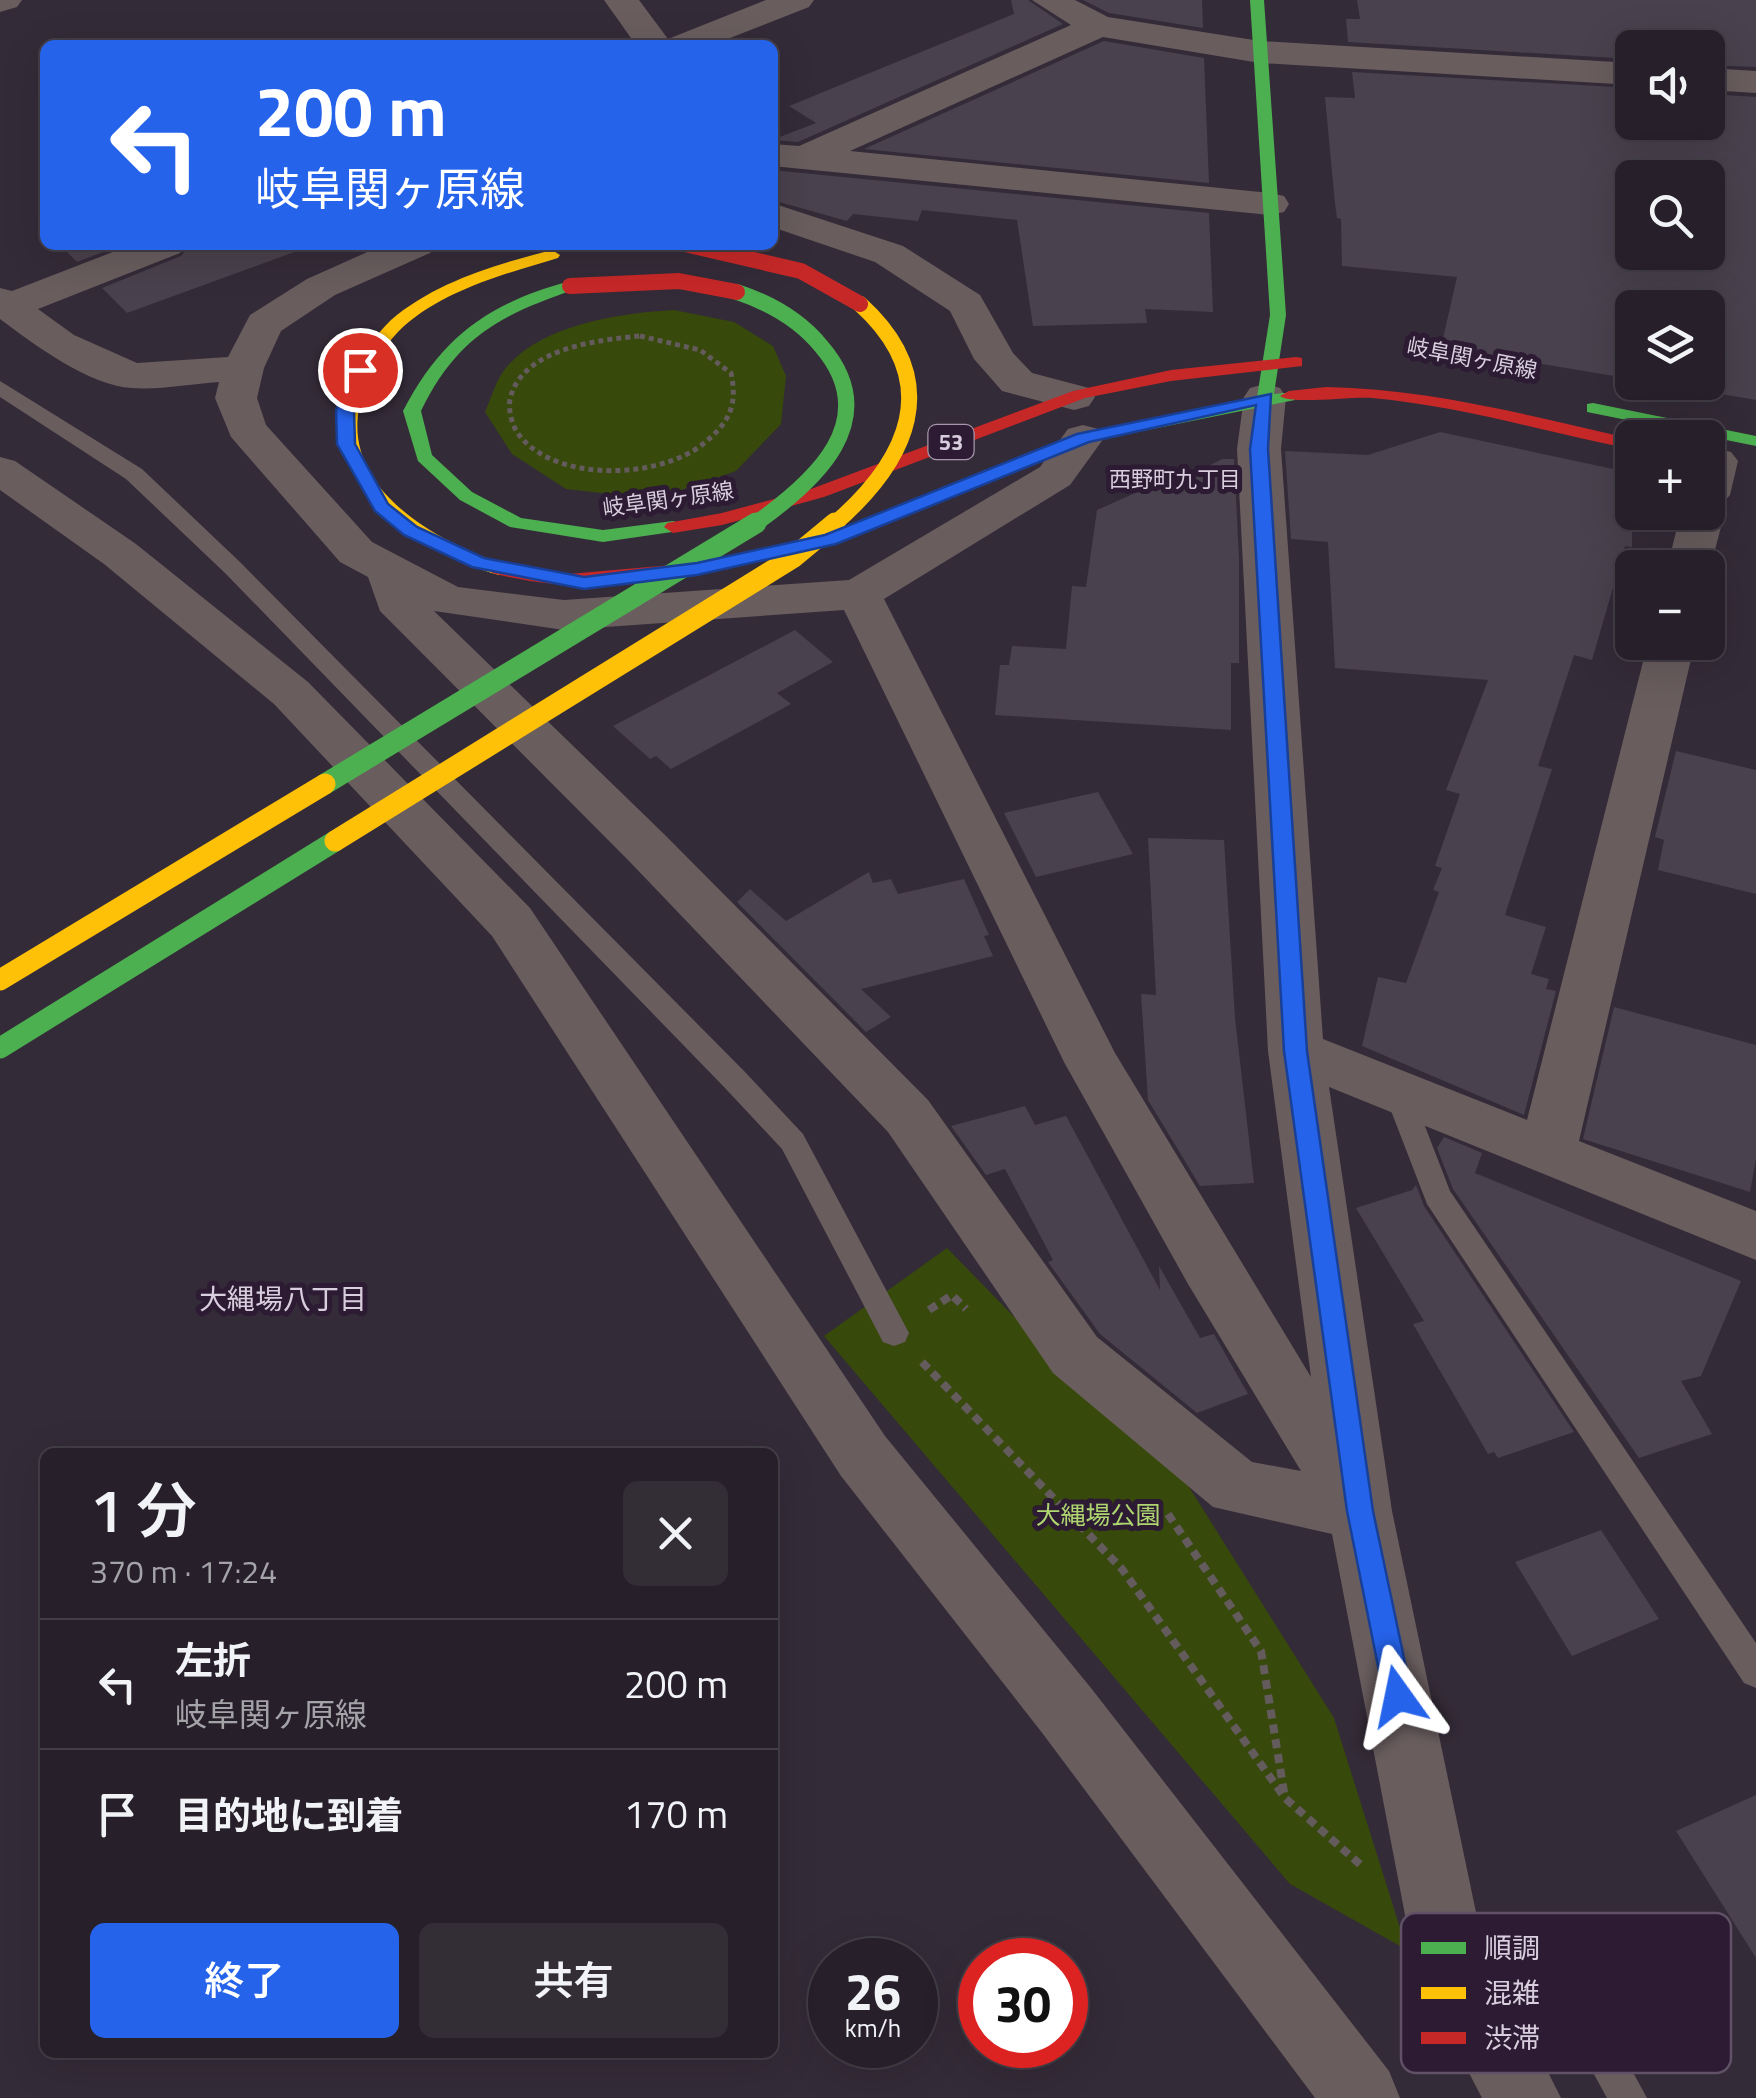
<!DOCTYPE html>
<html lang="ja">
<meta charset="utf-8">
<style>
:root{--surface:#27202a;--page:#332d36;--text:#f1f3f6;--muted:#a4a3a8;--line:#433e47;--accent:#2563eb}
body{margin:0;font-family:"Titillium Web","Noto Sans JP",sans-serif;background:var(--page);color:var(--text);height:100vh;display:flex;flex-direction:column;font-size:38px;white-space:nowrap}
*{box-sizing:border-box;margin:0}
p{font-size:32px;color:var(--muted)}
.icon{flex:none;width:55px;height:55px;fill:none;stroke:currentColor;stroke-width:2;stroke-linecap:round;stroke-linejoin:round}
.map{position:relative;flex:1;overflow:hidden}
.side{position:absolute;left:40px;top:1448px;width:738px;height:610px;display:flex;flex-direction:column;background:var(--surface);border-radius:15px;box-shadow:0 10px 40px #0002,0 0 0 2px var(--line)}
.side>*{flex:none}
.guide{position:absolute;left:40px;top:40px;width:738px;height:210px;border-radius:15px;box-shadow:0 10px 40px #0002,0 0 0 2px var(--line);background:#2563eb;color:#fff;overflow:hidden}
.controls{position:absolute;left:1615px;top:30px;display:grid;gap:20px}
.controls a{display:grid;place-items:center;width:110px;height:110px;border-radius:15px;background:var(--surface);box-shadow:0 10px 40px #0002,0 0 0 2px var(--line);font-size:50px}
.speed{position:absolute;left:808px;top:1938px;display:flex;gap:20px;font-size:50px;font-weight:700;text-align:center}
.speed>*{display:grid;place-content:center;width:130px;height:130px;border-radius:50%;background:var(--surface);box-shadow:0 10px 40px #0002,0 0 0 2px var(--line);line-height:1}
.speed small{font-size:25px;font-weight:400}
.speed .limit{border:15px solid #d22;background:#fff;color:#111}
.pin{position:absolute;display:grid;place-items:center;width:85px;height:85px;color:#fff;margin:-42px;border:5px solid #fff;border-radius:50%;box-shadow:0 2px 10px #0007}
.me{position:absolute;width:110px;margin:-55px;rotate:348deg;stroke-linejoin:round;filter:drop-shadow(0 0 8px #0008)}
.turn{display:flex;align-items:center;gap:35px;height:210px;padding:0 50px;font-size:45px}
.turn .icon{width:130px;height:130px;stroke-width:2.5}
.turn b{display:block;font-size:70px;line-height:85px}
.round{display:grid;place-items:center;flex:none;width:105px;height:105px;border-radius:15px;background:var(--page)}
.head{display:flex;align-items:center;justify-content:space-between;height:170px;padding:0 50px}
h1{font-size:60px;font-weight:600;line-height:75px}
.action{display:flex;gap:20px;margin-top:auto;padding:20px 50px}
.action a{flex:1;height:115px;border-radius:15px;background:var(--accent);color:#fff;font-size:40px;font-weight:600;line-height:115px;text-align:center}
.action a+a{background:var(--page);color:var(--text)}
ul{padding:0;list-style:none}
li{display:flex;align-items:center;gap:30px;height:130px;padding:0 50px;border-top:2px solid var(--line)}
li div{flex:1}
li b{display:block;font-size:38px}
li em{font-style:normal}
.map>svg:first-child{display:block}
</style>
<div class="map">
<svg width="1756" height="2098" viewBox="0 0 1756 2098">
<rect width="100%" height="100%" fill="#342b38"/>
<g fill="#37490b">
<path d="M674 310 734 322 773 346 786 376 781 424 736 471 655 499 566 489 512 454 485 412C491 399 496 380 505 369 541 324 621 313 674 310Z"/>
<path d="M947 1248 1029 1332 1169 1455 1334 1718 1407 1950 1290 1884 824 1336Z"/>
</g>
<g fill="#49414d" fill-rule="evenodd">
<path d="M1011 0H1028L1063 24 798 142 772 140 816 123 789 106 1014 14Z"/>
<path d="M1083 0H1202L1203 28 1109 13Z"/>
<path d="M1357 0H1756V67L1708 65V48H1632V59L1348 42 1346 19H1360Z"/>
<path d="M1104 41 1204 58 1209 183 864 149Z"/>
<path d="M1352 72 1632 88V122H1708V94L1756 97V400L1652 382H1708V308H1632V379L1441 347 1457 277 1342 266 1341 219 1337 218 1335 204 1325 97 1355 98ZM1632 178H1708V252H1632Z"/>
<path d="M772 170 1209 213 1213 312 1145 309 1147 323 1033 326 1017 220 922 210 918 221 853 214 847 221 772 200Z"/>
<path d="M60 245H121L77 262Z"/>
<path d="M190 245H296L297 251 127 313 102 288 181 256Z"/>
<path d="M1440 432 1632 473V547L1625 546 1592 660 1574 655 1538 766 1552 769 1505 915 1546 927 1531 974 1549 979 1546 989 1556 991 1524 1115 1362 1046 1378 977 1406 983 1439 892 1433 890 1442 868 1435 866 1460 794 1446 790 1488 680 1335 668 1328 542 1291 539 1285 451 1368 455Z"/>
<path d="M1222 459H1234L1239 558V663H1231V730L995 715 1000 665H1009L1012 646 1066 649 1072 586 1086 587 1097 510 1151 486 1168 487Z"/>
<path d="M795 630 833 662 777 693 791 704 671 769 656 756 650 759 613 726Z"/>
<path d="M1676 751 1756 770V894L1658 870 1664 840 1655 837Z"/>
<path d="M1098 792 1133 854 1036 877 1004 813Z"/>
<path d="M1148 838 1224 840 1235 1018 1254 1183 1200 1186 1148 1100 1141 994 1156 995Z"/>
<path d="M869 872 873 883 891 879 898 894 964 879 989 935 984 936 993 956 861 989 891 1017 866 1032 737 902 750 889 786 921Z"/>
<path d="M1614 1007 1756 1045V1159L1750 1192 1583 1139Z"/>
<path d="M1025 1106 1035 1125 1066 1116 1160 1290 1159 1266 1200 1338 1214 1334 1248 1394 1197 1413 1100 1334 1048 1262 1053 1260 1005 1169 986 1175 951 1126Z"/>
<path d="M1444 1137 1482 1153 1475 1173 1741 1281 1701 1376 1681 1381 1712 1434 1639 1458 1453 1189 1437 1148Z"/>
<path d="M1416 1185 1424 1206 1574 1432 1498 1458 1494 1452 1488 1454 1413 1324 1424 1321 1356 1208 1412 1190Z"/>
<path d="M1601 1530 1659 1619 1572 1656 1515 1562Z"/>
<path d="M1756 1795V1958L1676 1831Z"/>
</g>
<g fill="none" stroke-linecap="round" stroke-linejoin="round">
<path stroke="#645b5d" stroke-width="5" stroke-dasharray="5 4" stroke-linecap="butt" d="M640 336 700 350 731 373C738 406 729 423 703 444 659 479 556 483 519 435 512 426 508 410 510 399 522 348 598 340 640 336Z"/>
<g stroke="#645b5d" stroke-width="8" stroke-dasharray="9 6" stroke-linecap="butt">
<path d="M929 1310 952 1295 966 1309"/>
<path d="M922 1362 1122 1569 1285 1798 1363 1867"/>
<path d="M1168 1514 1261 1651 1285 1798"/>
</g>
<g fill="#695d5e" fill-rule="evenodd">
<path d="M0 381 142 469 241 563 745 1072 803 1134 909 1333 905 1342 894 1346 883 1342 782 1149 725 1088 225 573 126 479 0 397Z"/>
<path d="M1397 1079 1407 1082 1411 1090 1450 1191 1756 1643V1688L1744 1683 1427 1204 1383 1090 1387 1082Z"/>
<path d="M1452 1925 1570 1957 1647 2098H1607L1545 1985 1439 1956 1434 1943 1439 1930Z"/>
</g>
<g fill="#695d5e" fill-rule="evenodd">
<path d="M0 0H22L17 7 0 12Z"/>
<path d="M604 0H639L668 39 766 0H814L809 7 712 45H636Z"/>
<path d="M1032 0H1075L1108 17 1260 41 1632 63V85L1260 63 1103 37 850 151 1270 193 1284 196 1289 204 1284 212 1270 215 772 166V144L799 146 1071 25Z"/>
<path d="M1708 68 1756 71V93L1708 90Z"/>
<path d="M772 203 903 246 980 295 1013 353 1032 373 1089 388 1095 397 1089 406 1074 410 1002 391 974 359 950 311 875 262 772 227Z"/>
<path d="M131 245H186L180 253 38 309 74 335 137 363 228 357 250 315 307 279 383 245H436L430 253 335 295 281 331 264 368 257 398 266 425 372 542 458 587 564 600 849 580 1040 467 1068 429 1083 425 1098 429 1104 438 1070 485 884 599 1115 1053 1311 1377 1268 1051 1237 449 1244 397 1250 388 1265 384 1280 388 1286 397 1281 449 1323 1039 1527 1120 1648 642H1695L1579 1141 1756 1211V1260L1329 1087 1392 1511 1482 1941 1561 2098H1482L1427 1992 1410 1941 1332 1534 1213 1507 1053 1373 888 1132 629 861 380 611 368 577 340 562 231 437 215 398 219 382C191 384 160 390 132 388 90 386 33 344 0 319V288L12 291ZM844 610 1064 1062 1188 1284 1301 1471 1252 1462 1097 1337 928 1100 665 835 434 611 564 630Z"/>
<path d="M1716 448 1731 452 1738 461 1730 495 1721 505 1725 512 1708 576V568H1667L1681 512H1708V450Z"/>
<path d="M0 457 15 461 136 544 308 682 530 908 885 1436 1091 1688 1389 2071 1400 2098H1315L1043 1734 841 1476 492 936 274 704 104 564 0 490Z"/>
</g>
<g fill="#4caf50" fill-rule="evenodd">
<path d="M1250 0H1264L1286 315 1274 394 1295 392V400L1088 442 836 544 780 553V545L825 535 1077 434 1257 397 1270 315Z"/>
<path d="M570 281 576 283V289C500 315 457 337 421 411L432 455 472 492 521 518 603 530 673 521 679 523V531L603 542 510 527 460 500 418 461 403 411C442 336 489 303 570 281Z"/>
<path d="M1593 403 1756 436V446L1587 412V404Z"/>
</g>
<path fill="#ffc107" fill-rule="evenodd" d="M552 250 560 255 558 258C505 274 447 289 404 326 387 341 376 362 367 383 325 480 429 539 506 565L508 569 499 575C411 551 308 480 353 377 362 356 375 335 391 320 435 282 497 264 552 250Z"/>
<g fill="#c62828" fill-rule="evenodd">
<path d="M1296 357 1302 358V366L1171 381 1085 398 824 497 722 525 673 533 664 527 667 523 722 513 811 489 1073 391 1171 370Z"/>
<path d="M1326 387C1431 389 1531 416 1632 439V449C1545 432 1461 406 1372 398 1352 396 1292 405 1280 396L1289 391Z"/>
<path d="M499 563 569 574 683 564 692 570 690 574C626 590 556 590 492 573L490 569Z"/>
</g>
<path stroke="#4caf50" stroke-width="16" d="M737 292C770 303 799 319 821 346 885 420 815 482 752 526"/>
<g stroke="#4caf50" stroke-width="21">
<path d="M325 784 756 523"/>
<path d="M0 1048 335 841"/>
</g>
<path stroke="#ffc107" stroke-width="16" d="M832 526C908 461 946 382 860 304"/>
<g stroke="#ffc107" stroke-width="21">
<path d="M335 841 794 557 835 523"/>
<path d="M0 980 325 784"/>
</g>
<g stroke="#c62828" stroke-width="16">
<path d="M689 245 801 271 860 304"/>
<path d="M570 286 679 281 737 292"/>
</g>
</g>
<path fill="#2563eb" stroke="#184099" stroke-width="2.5" d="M360 365 369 370 354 410 355 444 388 504 417 527 484 558 584 577 697 563 825 535 1077 434 1271 394 1268 449 1307 1051 1373 1511 1412 1696 1408 1705 1398 1709 1388 1705 1384 1696 1347 1511 1284 1051 1250 449 1256 405 1089 442 836 544 697 575 584 589 472 567 404 535 375 511 337 444 336 410 352 370Z"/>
<g text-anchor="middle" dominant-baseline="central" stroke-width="10" stroke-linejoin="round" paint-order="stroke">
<g font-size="22" fill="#d9cede" stroke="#2c1b33">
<text transform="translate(1472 358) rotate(11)">岐阜関ヶ原線</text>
<text transform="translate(668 499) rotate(-8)">岐阜関ヶ原線</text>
</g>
<rect fill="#2c1b33" stroke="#a598ab" stroke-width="2.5" x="928.5" y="425" width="45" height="34" rx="8"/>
<g font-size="22" font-weight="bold" fill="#d9cede">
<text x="951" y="442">53</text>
</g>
<g font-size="22" fill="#d9cede" stroke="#2c1b33">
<text x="1175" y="479">西野町九丁目</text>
</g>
<g font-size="25" fill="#aed56f" stroke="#2c1b33">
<text x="1098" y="1515">大縄場公園</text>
</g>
<g font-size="28" fill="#d9cede" stroke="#2c1b33">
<text x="283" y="1298">大縄場八丁目</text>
</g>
</g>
<rect x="1401" y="1913" width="330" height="160" rx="15" fill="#2c1b33" stroke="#605166" stroke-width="2.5"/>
<rect x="1421" y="1942" width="45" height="12" fill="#4caf50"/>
<rect x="1421" y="1987" width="45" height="12" fill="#ffc107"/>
<rect x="1421" y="2032" width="45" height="12" fill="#c62828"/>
<g font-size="28" fill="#d9cede">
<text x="1484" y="1958">順調</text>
<text x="1484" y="2003">混雑</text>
<text x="1484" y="2048">渋滞</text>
</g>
</svg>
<div class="controls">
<a><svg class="icon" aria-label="sound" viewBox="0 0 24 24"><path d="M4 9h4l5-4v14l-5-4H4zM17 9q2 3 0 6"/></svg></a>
<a><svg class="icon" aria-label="search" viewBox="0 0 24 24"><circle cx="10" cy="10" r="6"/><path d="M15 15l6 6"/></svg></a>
<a><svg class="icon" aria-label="layers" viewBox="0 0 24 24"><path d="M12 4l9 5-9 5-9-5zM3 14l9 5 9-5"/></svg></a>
<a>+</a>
<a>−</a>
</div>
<div class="speed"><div>26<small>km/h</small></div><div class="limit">30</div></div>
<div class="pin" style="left:360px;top:370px;background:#d93025"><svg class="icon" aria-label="arrive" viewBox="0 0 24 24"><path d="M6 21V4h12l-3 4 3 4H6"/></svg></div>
<svg class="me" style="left:1398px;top:1696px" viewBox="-20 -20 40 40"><path d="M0-17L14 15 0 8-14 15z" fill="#2563eb" stroke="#fff" stroke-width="4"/></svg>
<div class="guide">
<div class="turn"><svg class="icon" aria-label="left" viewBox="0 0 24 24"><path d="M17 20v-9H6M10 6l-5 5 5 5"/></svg><div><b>200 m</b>岐阜関ヶ原線</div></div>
</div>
<section class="side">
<div class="head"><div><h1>1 分</h1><p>370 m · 17:24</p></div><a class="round"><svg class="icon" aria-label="close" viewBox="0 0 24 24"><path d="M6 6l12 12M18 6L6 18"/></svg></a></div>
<ul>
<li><svg class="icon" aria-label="left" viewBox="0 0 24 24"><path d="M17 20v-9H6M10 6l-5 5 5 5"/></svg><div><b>左折</b><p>岐阜関ヶ原線</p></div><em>200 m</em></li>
<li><svg class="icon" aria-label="arrive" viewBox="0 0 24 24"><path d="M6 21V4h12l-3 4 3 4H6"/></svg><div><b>目的地に到着</b></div><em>170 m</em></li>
</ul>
<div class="action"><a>終了</a><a>共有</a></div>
</section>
</div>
